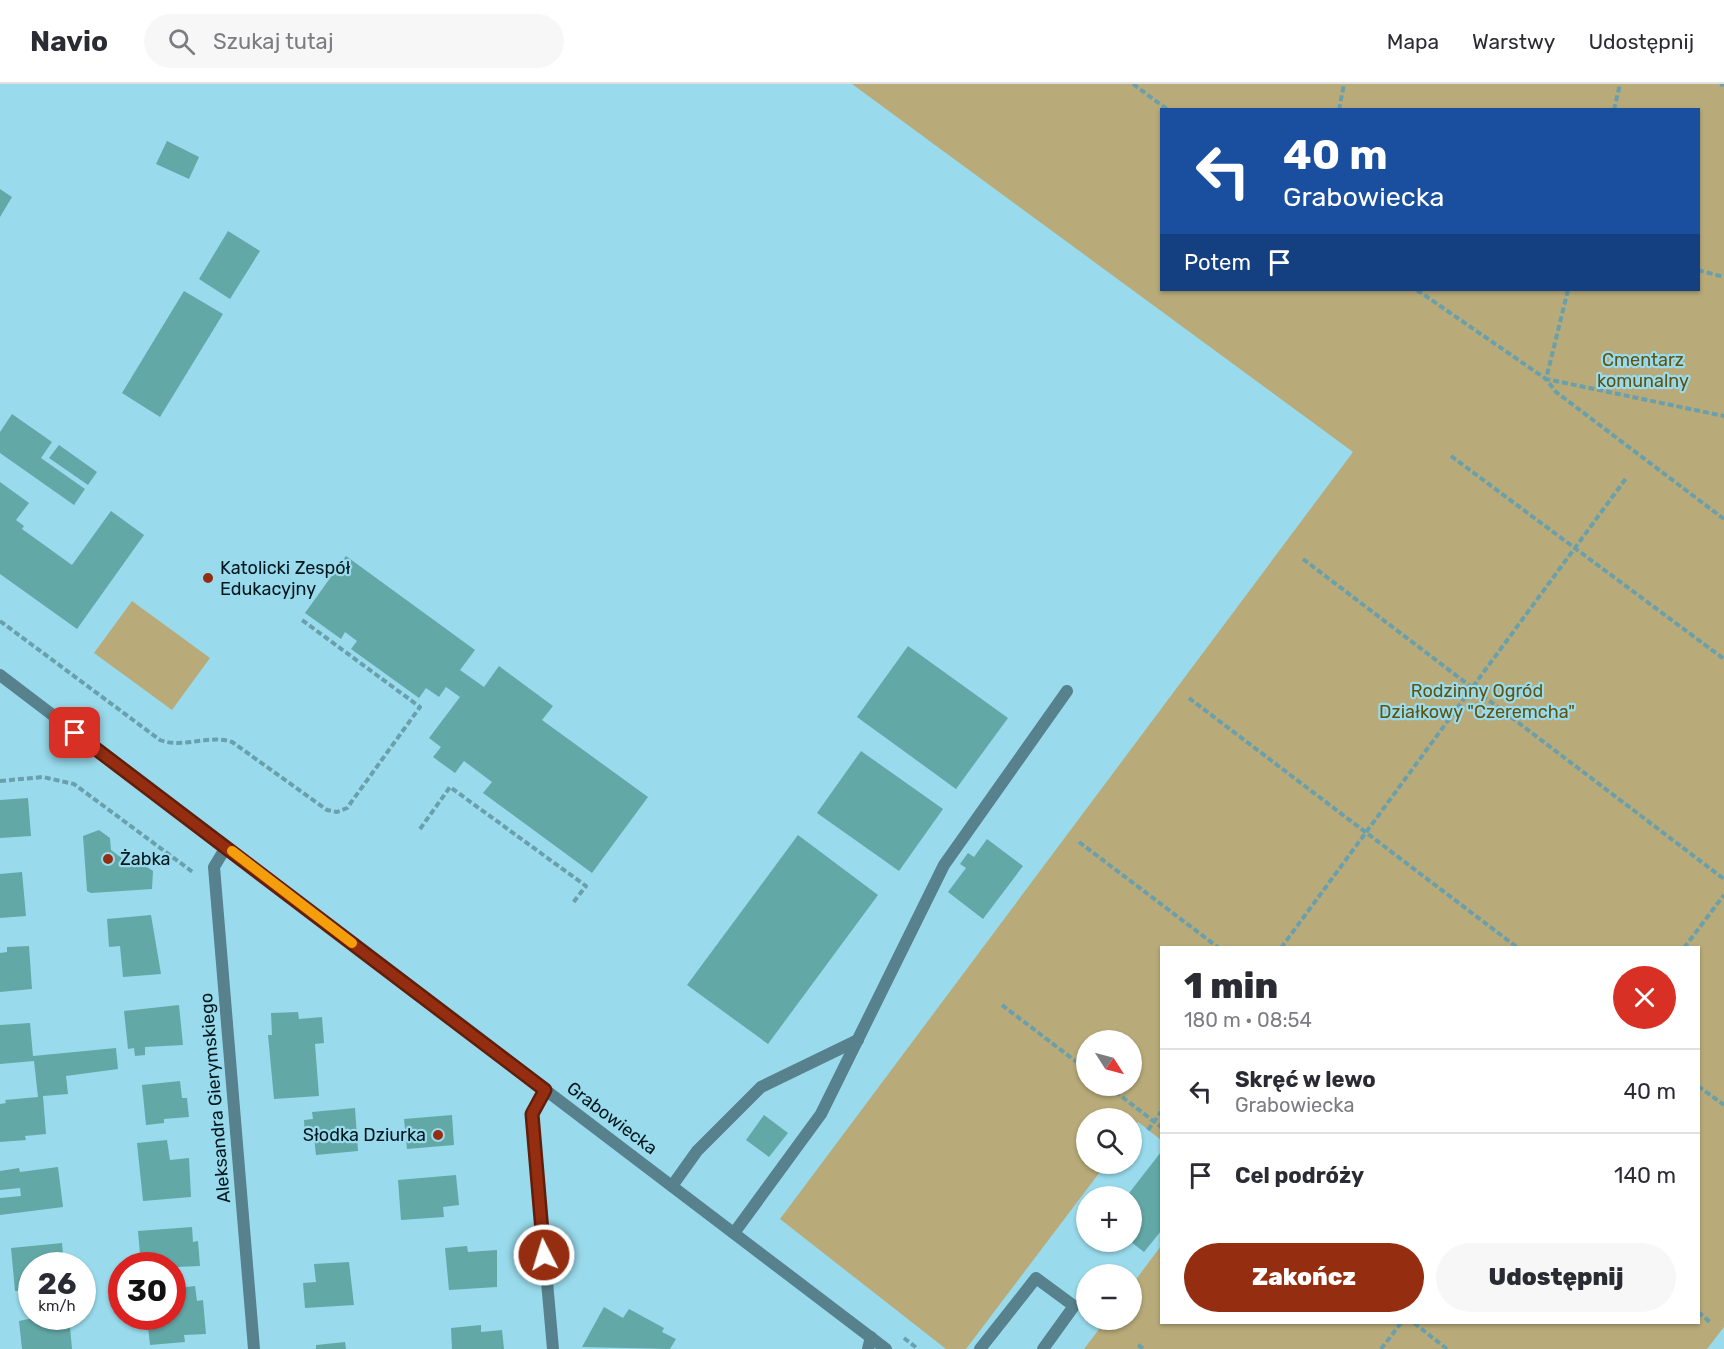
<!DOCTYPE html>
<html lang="pl">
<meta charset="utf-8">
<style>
:root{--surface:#fff;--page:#f7f7f7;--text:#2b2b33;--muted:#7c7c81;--line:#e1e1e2;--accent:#952e11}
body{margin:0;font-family:Rubik,sans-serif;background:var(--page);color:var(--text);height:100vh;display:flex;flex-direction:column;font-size:22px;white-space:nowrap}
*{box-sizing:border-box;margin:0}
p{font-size:20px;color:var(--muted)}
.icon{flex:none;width:33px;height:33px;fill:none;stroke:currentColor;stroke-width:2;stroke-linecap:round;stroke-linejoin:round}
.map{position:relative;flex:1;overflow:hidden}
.drawer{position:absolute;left:1160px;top:862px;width:540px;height:378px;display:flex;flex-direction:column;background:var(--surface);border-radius:0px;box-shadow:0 2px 4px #0004}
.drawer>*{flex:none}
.guide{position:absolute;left:1160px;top:24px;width:540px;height:183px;border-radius:0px;box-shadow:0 2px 4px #0004;background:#1a4fa0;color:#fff;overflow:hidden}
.needle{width:39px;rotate:126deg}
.controls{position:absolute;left:1076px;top:946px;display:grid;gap:12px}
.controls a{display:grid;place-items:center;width:66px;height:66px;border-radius:50%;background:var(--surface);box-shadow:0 2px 4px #0004;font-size:30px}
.speed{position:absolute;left:18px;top:1168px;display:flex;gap:12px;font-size:30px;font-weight:700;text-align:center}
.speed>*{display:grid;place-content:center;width:78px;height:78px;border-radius:50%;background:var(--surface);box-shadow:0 2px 4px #0004;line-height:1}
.speed small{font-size:15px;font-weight:400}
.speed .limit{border:9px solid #d22;background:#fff;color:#111}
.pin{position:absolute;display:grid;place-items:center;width:51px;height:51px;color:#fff;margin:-26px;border-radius:12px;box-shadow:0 3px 9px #0006}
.me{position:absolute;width:66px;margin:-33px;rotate:355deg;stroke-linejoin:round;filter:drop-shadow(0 0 4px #0008)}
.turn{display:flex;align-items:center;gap:21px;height:126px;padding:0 24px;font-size:27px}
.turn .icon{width:78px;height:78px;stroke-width:2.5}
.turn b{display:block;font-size:42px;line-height:51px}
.then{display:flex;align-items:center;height:57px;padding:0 24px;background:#0003;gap:12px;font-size:22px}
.round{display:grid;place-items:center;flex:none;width:63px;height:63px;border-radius:32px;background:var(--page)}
.headline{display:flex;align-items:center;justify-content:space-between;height:102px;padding:0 24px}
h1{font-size:36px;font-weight:800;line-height:45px}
.cta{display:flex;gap:12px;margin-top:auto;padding:12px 24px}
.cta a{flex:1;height:69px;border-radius:36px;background:var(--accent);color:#fff;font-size:24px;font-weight:800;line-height:69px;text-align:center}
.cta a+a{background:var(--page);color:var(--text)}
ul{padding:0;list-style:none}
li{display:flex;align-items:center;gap:18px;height:84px;padding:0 24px;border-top:2px solid var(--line)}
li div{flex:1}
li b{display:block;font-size:22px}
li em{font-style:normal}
header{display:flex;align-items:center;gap:36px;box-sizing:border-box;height:84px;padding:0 30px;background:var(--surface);border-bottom:2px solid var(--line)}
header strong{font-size:28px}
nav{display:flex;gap:33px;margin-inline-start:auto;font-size:21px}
.search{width:420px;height:54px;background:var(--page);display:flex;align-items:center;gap:15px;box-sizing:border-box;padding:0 21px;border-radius:33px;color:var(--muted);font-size:22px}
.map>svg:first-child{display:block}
</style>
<header>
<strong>Navio</strong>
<div class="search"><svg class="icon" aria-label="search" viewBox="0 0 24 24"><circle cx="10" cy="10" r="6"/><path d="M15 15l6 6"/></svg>Szukaj tutaj</div>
<nav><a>Mapa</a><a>Warstwy</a><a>Udostępnij</a></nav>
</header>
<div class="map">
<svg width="1724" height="1265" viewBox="0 0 1724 1265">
<rect width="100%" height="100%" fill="#99dbec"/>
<g fill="#b8ab79" fill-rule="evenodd">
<path d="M852 0H1724V1243L1707 1265H1084L1106 1236H1131V1202L1161 1162V1239H1698V864H1161V1056L1138 1038 1131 1046V1035H1086V1080H1106L966 1265H946L780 1135 1353 368ZM1161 26H1698V206H1161ZM1086 957H1131V1002H1086Z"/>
<path d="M132 517 210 574 172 626 94 569Z"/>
</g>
<g fill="#62a8a7">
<path d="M167 57 199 73 189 95 156 80Z"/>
<path d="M0 105 12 113 0 133Z"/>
<path d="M228 147 260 167 230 215 199 195Z"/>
<path d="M184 207 223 230 160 333 122 309Z"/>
<path d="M12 330 52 358 41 374 85 405 74 421 0 369V348Z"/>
<path d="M59 361 97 388 88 401 49 374Z"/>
<path d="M0 398 29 419 16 436 24 442 22 445 72 481 111 427 144 451 77 545 0 490Z"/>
<path d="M346 472 475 566 460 586 484 603 499 582 553 622 542 636 648 713 592 789 483 709 492 698 464 677 455 689 433 673 441 663 429 654 460 613 446 603 439 613 426 604 419 614 351 565 357 557 345 548 341 555 305 529Z"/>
<path d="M908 562 1008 634 956 705 857 633Z"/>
<path d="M861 667 943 725 899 787 817 729Z"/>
<path d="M28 714 31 752 0 754V716Z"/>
<path d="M99 746 110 754 111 766 131 781 141 779 153 787 152 805 91 809 87 807 83 752Z"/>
<path d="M798 751 878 811 768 960 687 901Z"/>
<path d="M987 755 1023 782 983 835 948 808 966 784 960 780 968 769 974 773Z"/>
<path d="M22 788 26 832 0 834V790Z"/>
<path d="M151 831 161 890 123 893 120 862 109 863 107 835Z"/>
<path d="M29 862 32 905 0 908V869L7 868V863Z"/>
<path d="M179 921 183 961 145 963V971L135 972 134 964 128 965 124 927Z"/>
<path d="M298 928 299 935 322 933 324 959 315 960 319 1012 274 1015 268 951H272L271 929Z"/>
<path d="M30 939 33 972 116 964 118 985 66 992 68 1010 43 1012 46 1050 25 1052 26 1056 0 1058V1020L6 1019 5 1016 38 1013 34 977 0 980V941Z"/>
<path d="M180 997 182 1014H187L189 1033 164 1035V1039L146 1041 142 1001Z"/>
<path d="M355 1024 358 1067 316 1071 314 1053 305 1054 304 1036 313 1035 312 1028Z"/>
<path d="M452 1031 454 1061 407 1065 404 1035Z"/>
<path d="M764 1031 788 1049 769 1073 746 1056Z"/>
<path d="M167 1056 170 1076 189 1074 191 1113 143 1117 137 1059Z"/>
<path d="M1161 1068V1147L1144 1168 1131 1158V1113H1126Z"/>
<path d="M58 1083 63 1123 0 1131V1114L21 1112 20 1104 0 1106V1087L19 1084 20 1088Z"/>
<path d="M456 1091 459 1121 443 1123 444 1133 401 1136 398 1096Z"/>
<path d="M192 1143 193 1158 198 1157 200 1182 176 1183 178 1204 195 1202 197 1217 203 1216 206 1250 184 1251 185 1258 150 1261 147 1233H172V1182H141L138 1147Z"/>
<path d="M62 1159 64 1182H32V1206L15 1207 11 1164Z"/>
<path d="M467 1162 468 1168 497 1166V1203L449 1206 445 1164Z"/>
<path d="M349 1178 354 1221 305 1224 303 1199 316 1198 314 1180Z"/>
<path d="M604 1223 623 1234 629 1225 664 1244 662 1248 676 1255 670 1265 582 1263Z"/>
<path d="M38 1233H69L72 1265H22L19 1237Z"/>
<path d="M481 1241V1248L502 1246 504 1265H452L451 1244Z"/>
<path d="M345 1258 346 1265H316V1261Z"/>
</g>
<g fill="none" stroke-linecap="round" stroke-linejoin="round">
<g stroke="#6a9fac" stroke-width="4" stroke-dasharray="6 3" stroke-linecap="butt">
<path d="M1133 0 1168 26"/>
<path d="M1720 0 1724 1"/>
<path d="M1339 26 1344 0"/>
<path d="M1614 26 1620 0"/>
<path d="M1698 186 1724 193"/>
<path d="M1417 206 1546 295 1556 308 1724 435"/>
<path d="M1568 206 1546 295 1724 332"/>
<path d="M1451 372 1724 575"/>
<path d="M1303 475 1724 795"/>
<path d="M0 537 160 656C183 665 209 650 232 658L327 726 337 728 347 724 420 623 302 536"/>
<path d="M1189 614 1518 864"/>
<path d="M0 697 43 693 74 700 194 789"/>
<path d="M420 745 450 703 586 802 572 820"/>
<path d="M1079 758 1219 864"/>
<path d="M1281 864 1627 393"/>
<path d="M1684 864 1724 811"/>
<path d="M1002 921 1086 985"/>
<path d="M1108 1002 1161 1043"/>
<path d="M1698 1002 1724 1021"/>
<path d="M1148 1046 1161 1028"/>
<path d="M1698 1228 1710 1238"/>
<path d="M1414 1239 1447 1265"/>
<path d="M904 1254 918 1265"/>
<path d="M1138 1261 1144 1265"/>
<path d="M1381 1265 1401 1239"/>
</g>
<g stroke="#57818c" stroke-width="12">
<path d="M672 1102 697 1067 761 1003 858 956"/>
<path d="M734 1149 821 1030 944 781 1067 607"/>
<path d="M980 1265 1036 1194 1074 1222 1043 1265"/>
</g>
<g stroke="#57818c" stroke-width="12">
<path d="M226 763 214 783 254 1265"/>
<path d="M545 1006 532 1030 553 1265"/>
<path d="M868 1265 871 1253"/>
</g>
<path stroke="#57818c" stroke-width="12" d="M0 591 886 1265"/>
</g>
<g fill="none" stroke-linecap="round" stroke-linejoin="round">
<g stroke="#611e0b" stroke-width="15">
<path id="route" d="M75 649 545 1006 532 1030 544 1171"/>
</g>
<use href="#route" stroke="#952e11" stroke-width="10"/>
<path stroke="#f59e0b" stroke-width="10" d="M232 767 352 859"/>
</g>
<g fill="#952e11" stroke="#99dbec" stroke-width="2">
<circle cx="208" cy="494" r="6"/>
<circle cx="108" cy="775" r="6"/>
<circle cx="438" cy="1051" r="6"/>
</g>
<g text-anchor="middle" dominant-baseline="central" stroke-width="4.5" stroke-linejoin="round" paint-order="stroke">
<g font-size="18" fill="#61520d" stroke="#99dbec">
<text x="1643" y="276">Cmentarz<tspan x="1643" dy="21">komunalny</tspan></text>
<text x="1477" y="607">Rodzinny Ogród<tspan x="1477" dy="21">Działkowy "Czeremcha"</tspan></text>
</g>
<g font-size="18" fill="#00171d" stroke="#99dbec" text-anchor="start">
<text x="220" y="484">Katolicki Zespół<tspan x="220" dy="21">Edukacyjny</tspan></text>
<text x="120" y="775">Żabka</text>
<text x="426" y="1051" text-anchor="end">Słodka Dziurka</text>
</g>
<g font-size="18" fill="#00171d" stroke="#99dbec">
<text transform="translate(215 1014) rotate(-95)">Aleksandra Gierymskiego</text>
<text transform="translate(612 1034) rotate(37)">Grabowiecka</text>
</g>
</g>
</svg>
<div class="controls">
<a><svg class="needle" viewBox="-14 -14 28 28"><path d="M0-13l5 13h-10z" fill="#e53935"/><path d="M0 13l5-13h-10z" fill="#7c7c81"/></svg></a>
<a><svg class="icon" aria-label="search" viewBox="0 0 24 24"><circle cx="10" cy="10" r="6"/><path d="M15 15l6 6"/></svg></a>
<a>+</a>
<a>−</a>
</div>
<div class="speed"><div>26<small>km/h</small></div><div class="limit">30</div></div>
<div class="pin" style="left:75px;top:649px;background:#d93025"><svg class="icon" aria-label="arrive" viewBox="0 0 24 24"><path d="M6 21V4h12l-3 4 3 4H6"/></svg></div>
<svg class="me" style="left:544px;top:1171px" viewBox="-20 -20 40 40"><circle r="17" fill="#952e11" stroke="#fff" stroke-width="3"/><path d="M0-11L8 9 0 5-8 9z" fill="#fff"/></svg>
<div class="guide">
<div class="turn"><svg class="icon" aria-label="left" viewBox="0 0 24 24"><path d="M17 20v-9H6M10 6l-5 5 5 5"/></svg><div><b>40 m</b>Grabowiecka</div></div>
<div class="then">Potem<svg class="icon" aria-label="arrive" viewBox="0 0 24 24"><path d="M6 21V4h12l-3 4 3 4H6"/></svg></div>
</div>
<section class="drawer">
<div class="headline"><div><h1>1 min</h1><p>180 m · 08:54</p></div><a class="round" style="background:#d93025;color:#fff"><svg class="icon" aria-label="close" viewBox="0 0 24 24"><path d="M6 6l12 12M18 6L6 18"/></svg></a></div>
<ul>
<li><svg class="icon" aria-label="left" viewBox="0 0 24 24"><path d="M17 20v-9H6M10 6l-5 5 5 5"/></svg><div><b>Skręć w lewo</b><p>Grabowiecka</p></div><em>40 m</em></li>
<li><svg class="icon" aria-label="arrive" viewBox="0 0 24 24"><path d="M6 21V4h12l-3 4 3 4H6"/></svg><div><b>Cel podróży</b></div><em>140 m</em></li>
</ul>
<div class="cta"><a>Zakończ</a><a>Udostępnij</a></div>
</section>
</div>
